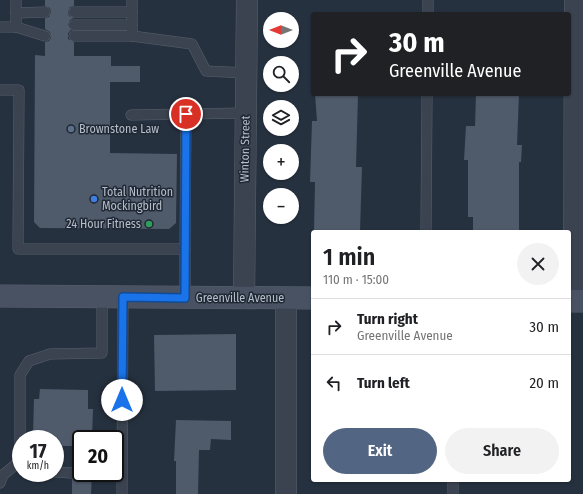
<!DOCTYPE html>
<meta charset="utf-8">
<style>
:root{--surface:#fff;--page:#f2f2f2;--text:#202124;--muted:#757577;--line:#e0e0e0;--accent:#526582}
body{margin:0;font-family:"Fira Sans Condensed",sans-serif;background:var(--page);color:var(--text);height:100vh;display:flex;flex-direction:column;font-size:15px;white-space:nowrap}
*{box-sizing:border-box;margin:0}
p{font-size:13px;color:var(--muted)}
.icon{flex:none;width:22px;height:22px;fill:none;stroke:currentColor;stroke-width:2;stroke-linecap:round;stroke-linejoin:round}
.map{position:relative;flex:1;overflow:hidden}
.drawer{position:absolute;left:311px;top:230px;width:260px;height:252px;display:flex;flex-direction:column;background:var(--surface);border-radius:4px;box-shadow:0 1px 3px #0004}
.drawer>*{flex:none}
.banner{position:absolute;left:311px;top:12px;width:260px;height:84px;border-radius:4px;box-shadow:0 1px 3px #0004;background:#202124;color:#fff;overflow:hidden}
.needle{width:26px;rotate:270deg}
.tools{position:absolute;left:263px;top:12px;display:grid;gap:8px}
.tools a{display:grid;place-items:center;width:36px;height:36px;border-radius:50%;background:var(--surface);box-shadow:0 1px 3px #0004;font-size:20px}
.speed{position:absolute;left:12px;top:430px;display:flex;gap:8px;font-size:20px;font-weight:700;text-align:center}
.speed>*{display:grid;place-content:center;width:52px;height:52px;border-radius:50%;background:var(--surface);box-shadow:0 1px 3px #0004;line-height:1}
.speed small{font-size:10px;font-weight:400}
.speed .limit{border:2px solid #111;border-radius:6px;background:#fff;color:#111}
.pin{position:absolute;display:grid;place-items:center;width:34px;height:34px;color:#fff;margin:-17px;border:2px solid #fff;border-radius:50%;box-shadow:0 1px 4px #0007}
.me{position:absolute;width:44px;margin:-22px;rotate:0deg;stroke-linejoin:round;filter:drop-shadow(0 0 3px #0008)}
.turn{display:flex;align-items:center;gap:14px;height:84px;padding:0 12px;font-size:18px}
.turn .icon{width:52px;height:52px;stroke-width:2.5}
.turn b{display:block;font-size:28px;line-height:34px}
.round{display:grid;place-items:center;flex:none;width:42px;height:42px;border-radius:21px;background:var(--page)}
.head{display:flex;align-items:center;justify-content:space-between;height:68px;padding:0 12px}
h1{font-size:24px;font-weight:600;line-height:30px}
.cta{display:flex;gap:8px;margin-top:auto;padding:8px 12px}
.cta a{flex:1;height:46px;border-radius:24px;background:var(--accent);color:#fff;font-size:16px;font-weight:600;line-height:46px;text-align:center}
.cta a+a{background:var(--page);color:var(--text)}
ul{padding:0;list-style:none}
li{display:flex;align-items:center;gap:12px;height:56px;padding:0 12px;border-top:1px solid var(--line)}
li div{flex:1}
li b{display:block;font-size:15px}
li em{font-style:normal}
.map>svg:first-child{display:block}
</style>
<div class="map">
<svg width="583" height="494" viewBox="0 0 583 494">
<rect width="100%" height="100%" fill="#26313f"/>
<g fill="#4f5a6a">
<path d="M45 0H74V6L70 7 68 12 69 16 74 18 70 20 68 25 71 30 68 33V39L74 42V56H111V66H140V82H110V153L177 154 176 223 169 229 40 228 34 222 35 55 45 56V42L49 41 51 38 50 32 45 29V18L49 17 51 12 50 8 45 6Z"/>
<path d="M315 94H358L356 167H362L360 232H314L315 182H310L312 121H317Z"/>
<path d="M476 94H519L517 145H522L521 162H519V232H473V217H468V160H464L466 126H475Z"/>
<path d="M236 334V390L155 391 154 335Z"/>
<path d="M40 389 88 390V409H93L92 439H81V446H55V439H39V435H33L34 399H39Z"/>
<path d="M176 420 231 421V440L211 439 210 450H199L198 494H176V461H174Z"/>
<path d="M78 473H92L91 494H72V479L77 477Z"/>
</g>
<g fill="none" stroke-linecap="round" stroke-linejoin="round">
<g stroke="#58616d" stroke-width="11">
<g id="service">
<path d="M132 0V36L192 44 206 71 246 73"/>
<path d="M74 12H132"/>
<path d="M16 13 45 12"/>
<path d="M428 14V0"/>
<path d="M74 25H132"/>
<path d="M0 27H16V0"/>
<path d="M16 27 45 36"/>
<path d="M74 36H132"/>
<path d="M0 90H19L18 249H185V298"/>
<path d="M131 115 186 114"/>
<path d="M426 232 427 94"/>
<path d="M185 249 186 114 246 113"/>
<path d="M55 472 72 473"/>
<path d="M0 483 3 475 20 461V375L29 361 50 354 102 353V297"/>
<path d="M122 494 123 297"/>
<path d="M453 494V480"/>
</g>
</g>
<g stroke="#58616d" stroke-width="22">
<g id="minor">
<path d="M244 298 247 0"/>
<path d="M574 301 575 0"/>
<path d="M286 494V298"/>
</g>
</g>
<g stroke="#58616d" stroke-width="23">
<g id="secondary">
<path d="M0 296 313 298"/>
<path d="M569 301H583"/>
</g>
</g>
<use href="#service" stroke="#3a434f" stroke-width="10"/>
<use href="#minor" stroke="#3a434f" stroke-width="21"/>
<use href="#secondary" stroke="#485262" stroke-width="22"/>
</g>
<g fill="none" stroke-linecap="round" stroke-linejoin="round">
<g stroke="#114b97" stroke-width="10">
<path id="route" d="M122 400 123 297 185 298 186 114"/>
</g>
<use href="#route" stroke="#1a73e8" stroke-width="7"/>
</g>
<circle fill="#5c6f8a" stroke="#1f2834" stroke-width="1.5" cx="71" cy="129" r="4"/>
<circle fill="#3f7fe0" stroke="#1f2834" stroke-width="1.5" cx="94" cy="199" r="4"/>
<circle fill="#2e9e5b" stroke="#1f2834" stroke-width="1.5" cx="149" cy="224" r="4"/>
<g text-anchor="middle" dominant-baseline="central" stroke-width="3" stroke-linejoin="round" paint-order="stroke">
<g font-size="12" fill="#b6beca" stroke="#1f2834" text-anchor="start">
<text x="79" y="129">Brownstone Law</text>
<text x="102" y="192">Total Nutrition<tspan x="102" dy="14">Mockingbird</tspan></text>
<text x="141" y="224" text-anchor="end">24 Hour Fitness</text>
</g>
<g font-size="12" fill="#b6beca" stroke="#1f2834">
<text transform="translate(245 149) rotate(-89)">Winton Street</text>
<text x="240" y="298">Greenville Avenue</text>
</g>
</g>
</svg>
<div class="tools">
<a><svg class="needle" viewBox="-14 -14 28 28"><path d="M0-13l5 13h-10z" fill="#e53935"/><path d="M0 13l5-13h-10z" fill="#757577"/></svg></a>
<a><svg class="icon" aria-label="search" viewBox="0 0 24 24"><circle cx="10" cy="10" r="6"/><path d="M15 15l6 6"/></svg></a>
<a><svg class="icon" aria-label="layers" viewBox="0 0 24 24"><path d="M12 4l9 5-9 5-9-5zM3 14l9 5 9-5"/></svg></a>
<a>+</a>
<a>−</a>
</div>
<div class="speed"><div>17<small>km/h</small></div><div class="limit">20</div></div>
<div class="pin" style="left:186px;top:114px;background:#d93025"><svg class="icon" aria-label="arrive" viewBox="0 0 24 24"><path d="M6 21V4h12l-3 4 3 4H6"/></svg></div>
<svg class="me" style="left:122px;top:400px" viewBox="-20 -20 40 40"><circle r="19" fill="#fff"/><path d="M0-13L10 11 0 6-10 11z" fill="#1a73e8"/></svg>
<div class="banner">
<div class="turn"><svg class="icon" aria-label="right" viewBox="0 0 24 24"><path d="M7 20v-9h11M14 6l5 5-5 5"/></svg><div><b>30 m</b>Greenville Avenue</div></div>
</div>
<section class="drawer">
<div class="head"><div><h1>1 min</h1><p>110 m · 15:00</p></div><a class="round"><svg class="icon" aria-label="close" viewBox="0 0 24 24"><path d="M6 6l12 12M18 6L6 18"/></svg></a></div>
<ul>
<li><svg class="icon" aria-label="right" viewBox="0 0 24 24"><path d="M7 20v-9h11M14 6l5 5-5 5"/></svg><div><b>Turn right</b><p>Greenville Avenue</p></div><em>30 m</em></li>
<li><svg class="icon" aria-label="left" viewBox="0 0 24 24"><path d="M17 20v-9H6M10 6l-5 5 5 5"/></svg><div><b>Turn left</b></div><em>20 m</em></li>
</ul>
<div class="cta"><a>Exit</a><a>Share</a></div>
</section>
</div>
